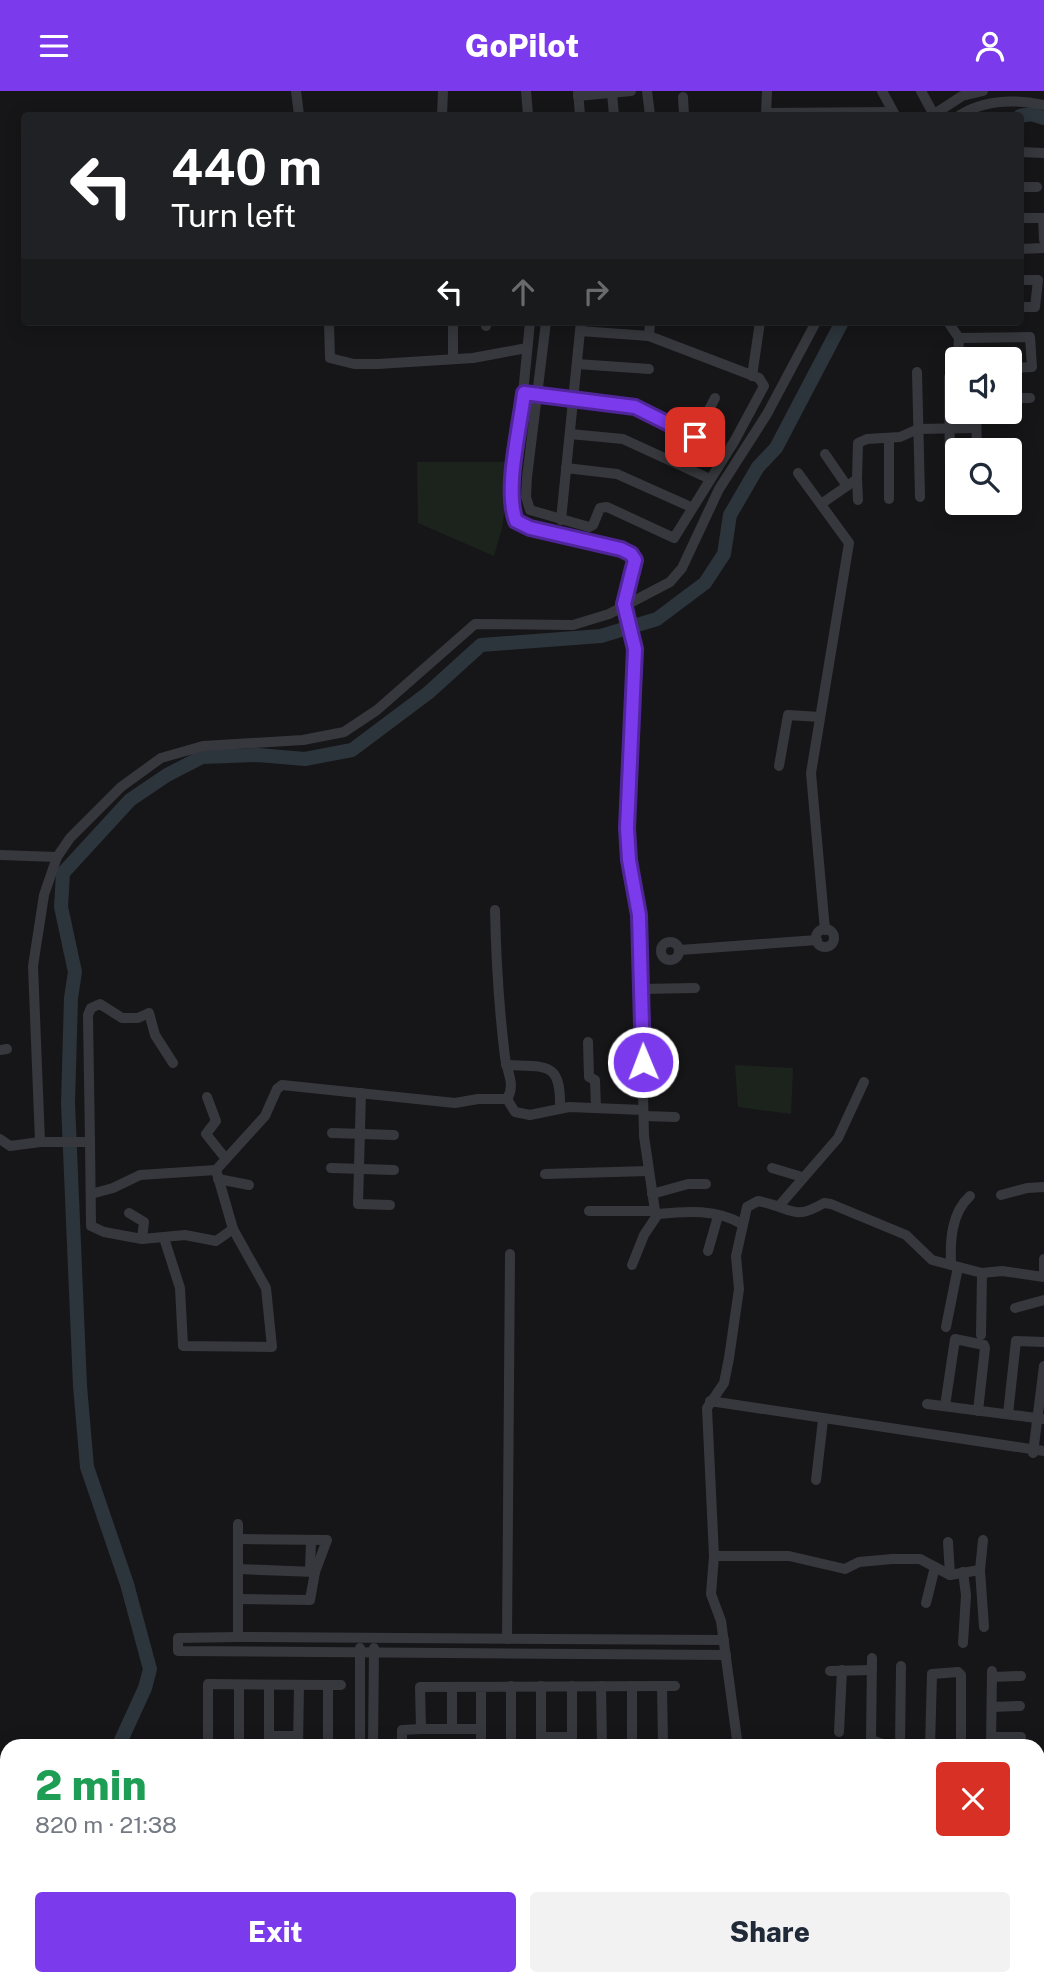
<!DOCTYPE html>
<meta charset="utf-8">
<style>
:root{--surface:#fff;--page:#f2f2f3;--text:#1f2937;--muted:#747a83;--accent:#7c3aed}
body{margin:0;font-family:"Public Sans",sans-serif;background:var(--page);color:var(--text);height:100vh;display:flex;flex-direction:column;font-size:26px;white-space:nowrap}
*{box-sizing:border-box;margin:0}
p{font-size:23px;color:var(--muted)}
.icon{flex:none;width:38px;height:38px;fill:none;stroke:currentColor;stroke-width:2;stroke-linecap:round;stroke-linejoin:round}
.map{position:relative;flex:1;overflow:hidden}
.drawer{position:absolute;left:0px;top:1648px;width:1045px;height:247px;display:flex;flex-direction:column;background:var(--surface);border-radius:21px 21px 0 0;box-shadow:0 4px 18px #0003}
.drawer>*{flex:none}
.top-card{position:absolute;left:21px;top:21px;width:1003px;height:214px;border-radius:7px;box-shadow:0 4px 18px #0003;background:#202124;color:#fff;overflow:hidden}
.controls{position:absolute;left:945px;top:256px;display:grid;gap:14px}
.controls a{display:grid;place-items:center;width:77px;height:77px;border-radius:7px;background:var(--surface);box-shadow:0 4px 18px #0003;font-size:35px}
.pin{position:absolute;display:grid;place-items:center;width:60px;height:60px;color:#fff;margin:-30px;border-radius:14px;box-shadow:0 4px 10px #0006}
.me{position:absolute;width:77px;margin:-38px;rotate:359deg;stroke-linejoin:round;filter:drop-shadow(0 0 5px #0008)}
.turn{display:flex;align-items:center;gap:24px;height:147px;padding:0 35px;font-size:32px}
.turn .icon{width:91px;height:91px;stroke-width:2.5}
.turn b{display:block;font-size:49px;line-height:60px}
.lanes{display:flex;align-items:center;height:66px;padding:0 35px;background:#0003;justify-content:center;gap:35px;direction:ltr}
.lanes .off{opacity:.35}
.round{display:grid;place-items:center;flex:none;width:74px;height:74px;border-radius:7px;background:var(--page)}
.headline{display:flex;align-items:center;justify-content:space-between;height:119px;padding:0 35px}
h1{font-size:42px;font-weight:800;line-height:52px;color:#1e9e55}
.cta{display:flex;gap:14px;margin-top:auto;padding:14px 35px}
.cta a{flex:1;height:80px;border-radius:7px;background:var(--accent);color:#fff;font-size:28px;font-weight:800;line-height:80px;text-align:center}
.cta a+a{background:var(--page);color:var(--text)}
header{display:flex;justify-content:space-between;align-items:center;height:91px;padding:0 35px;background:var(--accent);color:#fff;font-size:32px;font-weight:800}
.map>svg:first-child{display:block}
</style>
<header><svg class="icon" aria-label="menu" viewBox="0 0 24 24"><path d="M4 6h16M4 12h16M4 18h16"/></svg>GoPilot<svg class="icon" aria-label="person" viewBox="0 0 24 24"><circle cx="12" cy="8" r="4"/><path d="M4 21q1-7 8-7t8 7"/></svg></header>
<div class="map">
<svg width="1044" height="1894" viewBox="0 0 1044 1894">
<rect width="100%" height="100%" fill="#161618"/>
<g fill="#1c231d">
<path d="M417 371H511L502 437 494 465 418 432Z"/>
<path d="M735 974 793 977 791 1023 738 1016Z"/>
</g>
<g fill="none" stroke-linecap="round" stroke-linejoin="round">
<g stroke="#2c353c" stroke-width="14">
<path d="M1020 25 1031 23 1044 27"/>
<path d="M118 1656 145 1597 150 1578 127 1493 87 1376 80 1295 68 1012 71 907 75 881 61 816 63 782 130 709 167 684 202 666 258 664 305 668 352 659 428 602 481 554 601 545 657 528 705 492 724 463 730 424 758 376 776 357 842 231"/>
<path d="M0 1785H7"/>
</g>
<g stroke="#37383d" stroke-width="10">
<path d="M296 0 299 24"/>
<path d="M526 0 528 24"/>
<path d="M578 0 580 24"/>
<path d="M647 0 650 24"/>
<path d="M882 0 895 24"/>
<path d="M921 0 934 24"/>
<path d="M612 2 614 24"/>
<path d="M578 5 631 0"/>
<path d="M683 6 684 24"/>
<path d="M766 22 893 21"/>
<path d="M442 24 443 0"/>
<path d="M766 24 767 0"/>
<path d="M933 24 962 5 983 0"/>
<path d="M960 24C986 8 1015 8 1044 14"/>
<path d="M1020 61 1044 62"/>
<path d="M1020 96H1037"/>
<path d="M1020 127H1043L1044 149"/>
<path d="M1020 158 1044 157"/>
<path d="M1020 189H1038L1035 216H1020"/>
<path d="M329 231 330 267 354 273H378L473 267 527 257"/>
<path d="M453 231V264"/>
<path d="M486 231V235"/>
<path d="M530 231 512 414 516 430 530 437 621 458 631 462 635 469 624 513 635 558 628 756 639 824 644 1045 655 1120 658 1123C687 1120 717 1118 742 1133"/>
<path d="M546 231 527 386 526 406 530 419 589 436 593 434 600 417 607 416 674 447 735 349 764 295 759 287 649 245 650 231"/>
<path d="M581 231 580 240 649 245"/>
<path d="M948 231 959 247 958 268"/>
<path d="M959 247 1030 246 1032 276 1010 277"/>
<path d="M577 273 649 278"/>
<path d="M917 281 920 406"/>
<path d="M752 285 760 231"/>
<path d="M949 286 950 381"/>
<path d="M534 303 635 316 695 346 715 307"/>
<path d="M1010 307H1030"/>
<path d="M976 320 977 359"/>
<path d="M570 343 623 348 710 388"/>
<path d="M889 347V408"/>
<path d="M825 363 847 395"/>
<path d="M677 372 695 346"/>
<path d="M566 377 617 383 691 416"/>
<path d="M798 382 849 452 811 682 825 839"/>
<path d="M857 388 858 409"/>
<path d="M821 413 857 388 858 352 867 348 900 346 918 338 976 337"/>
<path d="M561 429 580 240"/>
<path d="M779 675 788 624 820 626"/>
<path d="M0 764 57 766"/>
<path d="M495 819C496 869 499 917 505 966 507 982 516 993 507 1008"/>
<circle cx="825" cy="847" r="9"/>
<circle cx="670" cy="860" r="9"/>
<path d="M680 859 817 849"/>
<path d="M641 898 695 897"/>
<path d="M588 951 589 986 595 989 596 1017"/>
<path d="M0 959 7 958"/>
<path d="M506 974C547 976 561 970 560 1017"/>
<path d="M361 1002 358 1113 390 1114"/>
<path d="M207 1006 216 1030 206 1043 226 1068"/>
<path d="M644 1025 675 1026"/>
<path d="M332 1042 394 1044"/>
<path d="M0 1048 10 1055 40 1051H90L91 1135 104 1141 142 1148 185 1144 216 1150 233 1138"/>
<path d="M40 1051 33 875 44 804 57 766 70 747 121 696 161 667 203 655 303 649 344 641 377 619 475 533 573 534 609 523 670 491 682 477 719 398 767 323 816 231"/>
<path d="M90 1051 88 924 91 917 100 913 122 927H138L149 922 155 944 173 972"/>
<path d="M331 1077 394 1079"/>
<path d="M772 1077 802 1086"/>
<path d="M545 1083 648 1080"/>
<path d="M218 1088 249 1094"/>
<path d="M91 1103 113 1097 140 1084 216 1079 265 1025 277 998 282 994 455 1012 478 1008H507L515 1021 530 1024 569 1016 643 1019"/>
<path d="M652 1103 688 1093H706"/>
<path d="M1001 1104 1027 1097 1044 1096"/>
<path d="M779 1115 838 1047 864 991"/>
<path d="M589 1120H655"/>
<path d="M129 1122 144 1131 142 1148"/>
<path d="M164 1147 180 1197 183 1255 272 1256 266 1197 233 1138 216 1079"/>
<path d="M708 1160 718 1125"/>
<path d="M632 1174 644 1144 658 1123"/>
<path d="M951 1174C950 1150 951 1122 970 1105"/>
<path d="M1044 1186V1168"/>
<path d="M1015 1217 1044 1209"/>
<path d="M946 1236 958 1176"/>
<path d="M981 1244 982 1182"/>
<path d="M710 1310 1044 1360"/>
<path d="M927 1313 1044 1328"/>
<path d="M945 1315 955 1248 984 1254 985 1257 978 1320"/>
<path d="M1008 1323 1016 1250 1044 1251"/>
<path d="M1033 1362 1044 1275"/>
<path d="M816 1389 823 1329"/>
<path d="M948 1451 950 1484"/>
<path d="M714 1465H789L845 1478 859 1471 892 1468H920L950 1484 980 1479 984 1536"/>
<path d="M238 1478 315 1481 327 1449 239 1448"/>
<path d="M980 1479 983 1449"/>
<path d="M310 1480 311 1449"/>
<path d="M963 1481 966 1504 963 1552"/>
<path d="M238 1508 310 1509 315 1481"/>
<path d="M926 1512 935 1476"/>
<path d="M238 1546V1433"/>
<path d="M507 1548 510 1163"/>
<path d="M724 1549 238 1546 178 1547V1560L726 1564"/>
<path d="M360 1557V1656"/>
<path d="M872 1567 871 1649 892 1656"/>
<path d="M830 1580 872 1579"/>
<path d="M992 1586 1021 1585"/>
<path d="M511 1595V1656"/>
<path d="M541 1595V1656"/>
<path d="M572 1595V1656"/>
<path d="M601 1595 602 1656"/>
<path d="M632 1595V1656"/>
<path d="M662 1595 663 1656"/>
<path d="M452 1596V1638"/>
<path d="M481 1596V1638H421L420 1596 662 1595H675"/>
<path d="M992 1616 1020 1615"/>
<path d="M481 1638V1656"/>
<path d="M839 1641 842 1579"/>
<path d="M269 1645H298"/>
<path d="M541 1646H572"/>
<path d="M992 1646H1021"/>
<path d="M208 1656V1593L328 1594"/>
<path d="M239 1656V1594"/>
<path d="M269 1656V1594"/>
<path d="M298 1656 299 1594"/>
<path d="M328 1656V1594H341"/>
<path d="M373 1656 374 1557"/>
<path d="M402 1656V1639L421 1638"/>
<path d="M738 1656 721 1530 711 1503 714 1465 707 1317 724 1292 729 1267 739 1198 736 1165 747 1116 758 1110C792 1116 792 1131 824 1112L831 1113 906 1144 932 1169 982 1182 1002 1180 1044 1186"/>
<path d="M900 1656 901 1575"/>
<path d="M930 1656 932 1583 958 1581 961 1584V1656"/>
<path d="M991 1656 992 1580"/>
<path d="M1038 1676H1044"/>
<path d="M1038 1706H1044"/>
<path d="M1038 1736H1044"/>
<path d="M1038 1766H1044"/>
<path d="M237 1888V1894"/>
<path d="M359 1888V1894"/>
<path d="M403 1888 404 1894"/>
<path d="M433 1888V1894"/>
<path d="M464 1888V1894"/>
<path d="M582 1888V1894"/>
<path d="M846 1891 1029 1888"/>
<path d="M326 1893V1888"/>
<path d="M266 1894 267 1888"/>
<path d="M491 1894 492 1888"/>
<path d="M523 1894V1888"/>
<path d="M552 1894V1888"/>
<path d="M612 1894V1888"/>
<path d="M743 1894V1888"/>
</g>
</g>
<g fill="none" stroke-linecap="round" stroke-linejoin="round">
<g stroke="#51269a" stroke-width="18">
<path id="route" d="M643 971 639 824 629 769 627 737 635 558 624 513 635 469 631 463 621 458 530 437 516 430C504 399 520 337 524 302L635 316 695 346"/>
</g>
<use href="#route" stroke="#7c3aed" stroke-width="12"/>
</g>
</svg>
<div class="controls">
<a><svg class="icon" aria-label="sound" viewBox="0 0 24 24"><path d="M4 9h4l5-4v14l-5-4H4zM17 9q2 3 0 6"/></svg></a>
<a><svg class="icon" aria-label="search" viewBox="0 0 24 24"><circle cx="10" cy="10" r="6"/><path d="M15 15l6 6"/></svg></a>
</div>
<div class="pin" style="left:695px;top:346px;background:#d93025"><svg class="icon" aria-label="arrive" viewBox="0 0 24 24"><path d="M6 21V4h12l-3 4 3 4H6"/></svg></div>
<svg class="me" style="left:643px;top:971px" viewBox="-20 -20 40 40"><circle r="17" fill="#7c3aed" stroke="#fff" stroke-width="3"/><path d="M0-11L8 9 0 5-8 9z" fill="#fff"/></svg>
<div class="top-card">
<div class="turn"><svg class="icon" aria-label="left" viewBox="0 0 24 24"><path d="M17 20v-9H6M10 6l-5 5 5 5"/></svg><div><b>440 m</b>Turn left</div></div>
<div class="lanes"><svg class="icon" aria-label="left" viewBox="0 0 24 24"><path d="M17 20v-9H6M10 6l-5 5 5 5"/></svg><svg class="icon off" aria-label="ahead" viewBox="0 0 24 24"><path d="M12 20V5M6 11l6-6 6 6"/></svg><svg class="icon off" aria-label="right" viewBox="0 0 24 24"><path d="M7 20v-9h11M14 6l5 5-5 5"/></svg></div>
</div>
<section class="drawer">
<div class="headline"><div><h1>2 min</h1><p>820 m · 21:38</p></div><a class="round" style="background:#d93025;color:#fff"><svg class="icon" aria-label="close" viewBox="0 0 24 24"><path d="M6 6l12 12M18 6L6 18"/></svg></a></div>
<div class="cta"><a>Exit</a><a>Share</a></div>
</section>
</div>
